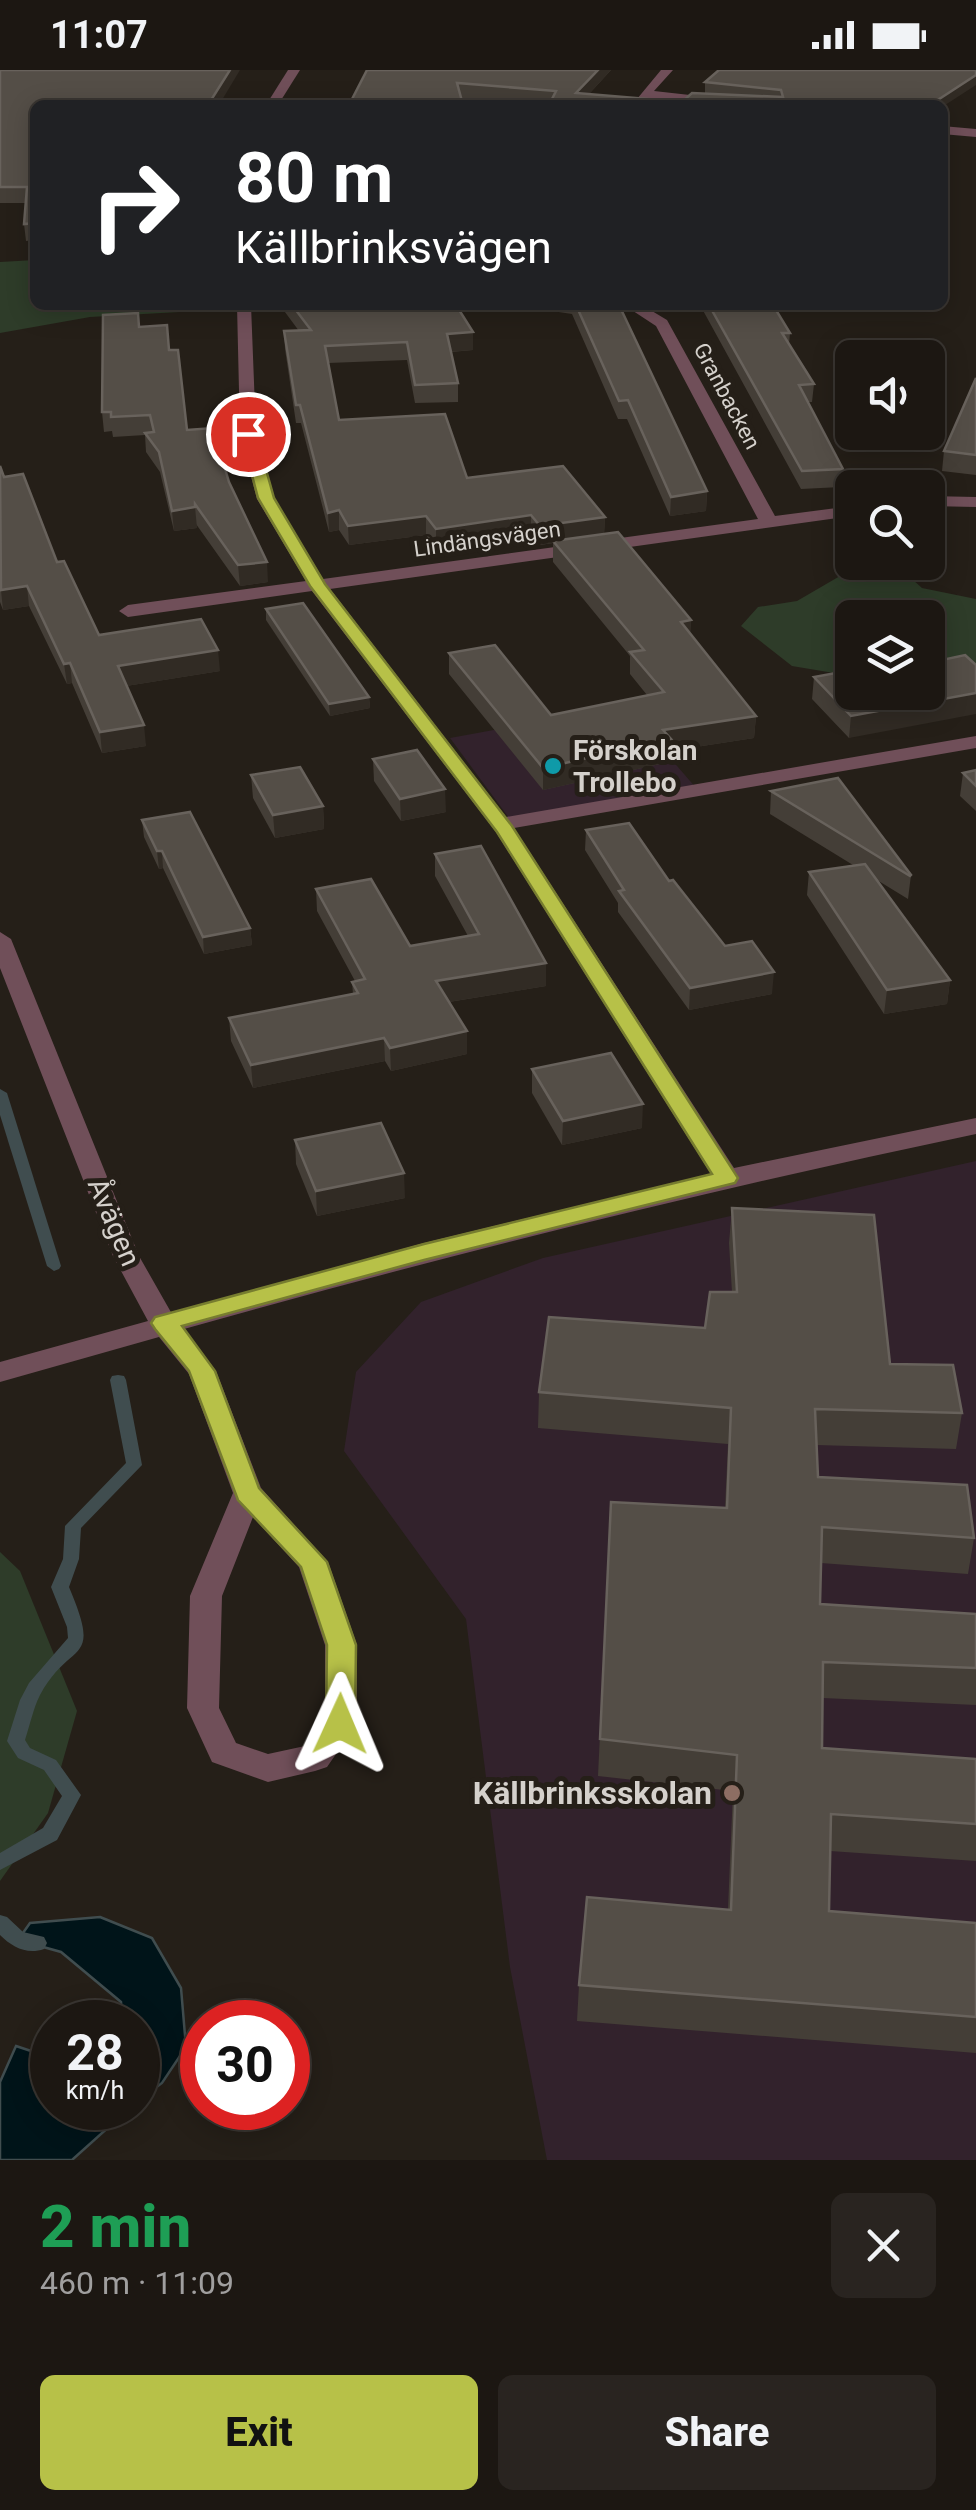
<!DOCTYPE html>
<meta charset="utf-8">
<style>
:root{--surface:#1c1712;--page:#292420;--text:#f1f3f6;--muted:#a09f9f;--line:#3a3632;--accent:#b7c148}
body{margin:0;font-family:Roboto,sans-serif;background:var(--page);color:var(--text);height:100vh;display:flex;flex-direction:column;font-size:38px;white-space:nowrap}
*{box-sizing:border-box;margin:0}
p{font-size:32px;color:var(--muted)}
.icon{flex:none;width:55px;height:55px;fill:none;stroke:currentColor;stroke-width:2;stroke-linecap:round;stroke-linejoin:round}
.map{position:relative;height:2090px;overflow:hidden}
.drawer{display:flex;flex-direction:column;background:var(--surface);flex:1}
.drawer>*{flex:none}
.guide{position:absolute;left:30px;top:30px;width:918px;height:210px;border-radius:15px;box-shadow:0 5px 25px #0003,0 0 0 2px var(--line);background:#202124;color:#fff;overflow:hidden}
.fabs{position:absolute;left:835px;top:270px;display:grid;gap:20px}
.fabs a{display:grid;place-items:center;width:110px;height:110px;border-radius:15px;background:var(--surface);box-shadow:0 5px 25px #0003,0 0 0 2px var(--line);font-size:50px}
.speed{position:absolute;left:30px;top:1930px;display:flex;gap:20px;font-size:50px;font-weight:700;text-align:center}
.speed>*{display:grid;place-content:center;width:130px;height:130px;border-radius:50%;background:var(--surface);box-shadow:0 5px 25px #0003,0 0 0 2px var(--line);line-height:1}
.speed small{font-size:25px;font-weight:400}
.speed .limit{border:15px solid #d22;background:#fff;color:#111}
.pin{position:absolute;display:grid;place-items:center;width:85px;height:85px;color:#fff;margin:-42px;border:5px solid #fff;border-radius:50%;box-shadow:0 2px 10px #0007}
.me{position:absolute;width:110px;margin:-55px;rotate:1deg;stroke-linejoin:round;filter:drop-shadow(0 0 8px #0008)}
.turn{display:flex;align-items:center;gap:35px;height:210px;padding:0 40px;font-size:45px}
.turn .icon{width:130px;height:130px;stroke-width:2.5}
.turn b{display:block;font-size:70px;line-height:85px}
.round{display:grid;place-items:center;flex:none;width:105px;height:105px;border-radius:15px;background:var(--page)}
.overview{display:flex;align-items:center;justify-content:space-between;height:170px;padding:0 40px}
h1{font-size:60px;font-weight:800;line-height:75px;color:#1e9e55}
.primary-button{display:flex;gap:20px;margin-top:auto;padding:20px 40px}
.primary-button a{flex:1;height:115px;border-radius:15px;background:var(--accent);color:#111;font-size:40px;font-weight:800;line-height:115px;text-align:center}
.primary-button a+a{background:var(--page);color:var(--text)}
.status{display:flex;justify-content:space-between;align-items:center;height:70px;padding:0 50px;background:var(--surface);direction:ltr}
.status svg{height:28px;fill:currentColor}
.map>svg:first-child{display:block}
</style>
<div class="status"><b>11:07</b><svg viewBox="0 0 49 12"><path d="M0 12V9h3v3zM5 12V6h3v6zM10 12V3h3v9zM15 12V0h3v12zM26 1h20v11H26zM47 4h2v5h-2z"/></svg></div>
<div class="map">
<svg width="976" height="2090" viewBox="0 0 976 2090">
<rect width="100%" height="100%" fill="#251f18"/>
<g fill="#32222c">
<path d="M625 636 697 719 512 752 450 668Z"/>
<path d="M976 1091V2090H547L510 1897 466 1549 344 1381 356 1302 421 1232 543 1188Z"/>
</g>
<g fill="#2e3c29">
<path d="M35 190V235H233V239L90 247 0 263V192Z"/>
<path d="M903 501 922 518 976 529V599L928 603V548H852V606L792 596 741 556 758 537 797 531 840 506Z"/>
<path d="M0 1482 20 1501 77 1641 48 1743 0 1811Z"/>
</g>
<g fill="#001419" stroke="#404d4f" stroke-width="2.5">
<path d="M100 1847 152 1868 181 1918 186 1977 162 2013 138 2031V1952H123L121 1932 61 1882 18 1870 30 1853Z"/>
<path d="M16 1976 52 1988V2038H130L72 2090H0V2012Z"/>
</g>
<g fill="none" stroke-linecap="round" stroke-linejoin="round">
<g fill="#404d4f" fill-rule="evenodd">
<path d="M0 1019 7 1023 61 1196 59 1199 54 1201 47 1196 0 1045Z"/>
<path d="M118 1305 124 1306 126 1310 142 1395 81 1458 79 1489 69 1517C103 1597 71 1568 40 1625 33 1639 30 1655 25 1670L30 1678 56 1690 81 1725 57 1770 0 1800V1783L43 1758 62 1726 44 1700 18 1688 7 1671 20 1630 29 1613 68 1568 67 1557 51 1517 63 1489 65 1456 126 1393 110 1310 112 1306Z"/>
<path d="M0 1845 7 1847 23 1862 44 1867 47 1873 44 1879C27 1885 12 1877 0 1865Z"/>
</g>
<g fill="#704f59" fill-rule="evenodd">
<path d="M288 0H300L278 35H266Z"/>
<path d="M661 0H673L654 21 780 35 648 28 642 35H632Z"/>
<path d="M942 56 976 59V67L942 64Z"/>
<path d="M237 235H251L256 364 275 429 323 509 758 449 656 256 624 235H642L667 250 775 446 852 436V446L330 519 506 747 976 666V678L514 758 734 1098 976 1048V1064C709 1120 446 1185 184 1259L216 1301 261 1418 328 1492 357 1575V1654L327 1697 315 1701 268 1712 212 1692 187 1638 190 1526 233 1423 189 1304 159 1267 0 1312V1292L148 1251 113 1186 0 898V862L11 869 139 1186 172 1244 424 1173 711 1104 496 762 312 521 128 547 119 541 128 535 306 511 257 429 240 364ZM253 1447 299 1497 325 1575V1651L305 1676 268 1684 236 1673 219 1638 222 1526Z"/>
<path d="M928 426 976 427V437L928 436Z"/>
</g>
</g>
<g fill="#443e37">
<path d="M0 0 35 35V170L26 171 24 154 26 133H0Z"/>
<path d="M367 0H611L589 24 682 32 705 23V12L942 35H539L461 29Z"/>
<path d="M282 235H503L459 240 473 262V280L451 282 458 313V332L415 333 407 290 328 293 339 350 467 408 605 447 604 464 691 550 690 563 756 646 754 668 670 681 669 692 543 720 449 604V583L551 645 647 625 630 604V586L553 492V473L540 475 531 465 436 479 426 465 349 475 339 460 329 462 301 353H296L285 279 284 261H299L282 238Z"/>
<path d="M512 235H619L707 421 706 441 670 446 627 349H618L572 244Z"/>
<path d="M700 235H773L790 263 789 274 814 314 812 332H808L843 399 841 417 801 419Z"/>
<path d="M139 257 169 280 187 360 229 412 268 512 240 516 196 454 197 458 174 461 160 402 146 382 145 365 113 367 112 361 104 362 102 342Z"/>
<path d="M976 308V405L942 401 944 381Z"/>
<path d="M0 396 4 407 57 492 99 565 220 601 126 616 146 676 102 683 72 613 67 614 29 536 3 540 0 532Z"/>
<path d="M266 539 369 627 370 638 330 646 266 550Z"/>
<path d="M814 607 852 622H928L849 668 812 629Z"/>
<path d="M373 689 446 742 401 751 374 711Z"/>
<path d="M976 700V741L960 726 963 703Z"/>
<path d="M251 705 323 736 324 759 275 768 253 728Z"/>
<path d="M771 721 911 805 908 829 877 810 950 910 947 934 884 944 807 825 809 802 853 795 770 744Z"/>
<path d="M142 750 250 858 252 875 204 884 163 798 159 799 144 767Z"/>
<path d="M586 760 669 811 725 876 772 924 689 940 618 842V833L585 780Z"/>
<path d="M435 784 546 893V916L449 932 467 961V984L391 1001 385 991 253 1018 231 971 229 948 353 924 352 912 355 911 317 841 316 819 410 876 468 866 435 806Z"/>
<path d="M532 999 642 1058 562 1075 532 1023Z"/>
<path d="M295 1070 405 1128 317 1146 296 1094Z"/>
<path d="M732 1138 890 1294 962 1343 956 1379 816 1375 818 1407 974 1468 968 1504 821 1493 820 1534 976 1544V1635L823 1628 822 1678 976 1689V1791L830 1781 829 1841 976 1853V1983L577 1951 579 1915 728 1839 733 1721 598 1706 611 1432 725 1438 728 1374 538 1358 539 1322 705 1258 732 1222 729 1173Z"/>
</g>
<g fill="#312b24">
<path d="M230 0H240L219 35H208Z"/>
<path d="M598 0H611L579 35 576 23Z"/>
<path d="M976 5V15L942 37V35H930Z"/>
<path d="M449 235H503L449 241Z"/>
<path d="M473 262V280L447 282V264Z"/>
<path d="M707 421 706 441 670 446 671 427Z"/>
<path d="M195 437 197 458 174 461 172 441Z"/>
<path d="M339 440V460L329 462 328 443Z"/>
<path d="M531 445V465L436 479V459Z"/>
<path d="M426 446V465L349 475 348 456Z"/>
<path d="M605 447 604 466 553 471V473L540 475V456Z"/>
<path d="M267 492 268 512 240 516 238 495Z"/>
<path d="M27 516 29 536 3 540 1 520Z"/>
<path d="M691 550 690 571 681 552Z"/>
<path d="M218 580 220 601 120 617 118 596Z"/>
<path d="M70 593 72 613 67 614 64 594Z"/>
<path d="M976 623V644L849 668 851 646Z"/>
<path d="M369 627 370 638 330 646 329 634Z"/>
<path d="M756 646 754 668 670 681 669 692 543 720V698L663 660Z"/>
<path d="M144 655 146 676 102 683 100 662Z"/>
<path d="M445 719 446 742 401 751 400 729Z"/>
<path d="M323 736 324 759 275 768 273 745Z"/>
<path d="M157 781H162L163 798 159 799Z"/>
<path d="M250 858 252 875 204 884 203 867Z"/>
<path d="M546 893V916L436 934V911Z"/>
<path d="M774 902 772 924 689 940 690 918Z"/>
<path d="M950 910 947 934 884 944 887 920Z"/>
<path d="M467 961V984L391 1001 390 978Z"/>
<path d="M384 968 385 991 253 1018 251 995Z"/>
<path d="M643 1034 642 1058 562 1075 563 1051Z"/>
<path d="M404 1103 405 1128 317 1146 316 1121Z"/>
</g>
<g fill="#544e47" stroke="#68625c" stroke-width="2.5">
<path d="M0 0H230L208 35H35V153L24 154 27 117H0Z"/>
<path d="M367 0H598L576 23 697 33 696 35H549L556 21 457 13 463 35H349Z"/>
<path d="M719 0H976V5L930 35H697V33L682 32 692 23 783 27 781 20 705 12Z"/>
<path d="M292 235H456L473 262 447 264 458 313 415 315 407 272 325 276 339 350 445 344 467 408 563 396 605 447 540 456 531 445 436 459 426 446 348 456 339 440 328 443 300 335H296L284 261 311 260Z"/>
<path d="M576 235H619L707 421 671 427 628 330 619 331Z"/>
<path d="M709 235H773L790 263H782L814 314 799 315 843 399 802 401Z"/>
<path d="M138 243 139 257 167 255 169 280H178L187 360 213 358 229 412 267 492 238 495 195 434V437L172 441 159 382 145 363 154 362 150 345 111 347V342H102L103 245Z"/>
<path d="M976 308V385L944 381Z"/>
<path d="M0 396 4 407 23 404 57 492 64 491 99 565 201 549 218 580 118 596 144 655 100 662 70 593 64 594 27 516 1 520Z"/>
<path d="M618 462 691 550 681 552 756 646 663 660 671 669 543 698 449 583 495 575 551 645 664 622 630 582 644 580 553 471Z"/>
<path d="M303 533 369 627 329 634 266 539Z"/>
<path d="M965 585 976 595V623L851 646 814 607 852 600V622H928V593Z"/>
<path d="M417 680 445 719 400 729 373 689Z"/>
<path d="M300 697 323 736 273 745 251 705Z"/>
<path d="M976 700V716L963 703Z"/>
<path d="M838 708 911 805 910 806 771 721Z"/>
<path d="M190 742 250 858 203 867 162 781H157L142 750Z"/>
<path d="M629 753 669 811 673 810 725 876 752 871 774 902 690 918 619 821 624 820 586 760Z"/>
<path d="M481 776 546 893 436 911 467 961 390 978 384 968 251 995 229 948 358 923 352 912 365 909 316 819 371 809 410 876 479 864 435 784Z"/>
<path d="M865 794 950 910 887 920 809 802Z"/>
<path d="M611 983 643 1034 563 1051 532 999Z"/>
<path d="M381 1053 404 1103 316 1121 295 1070Z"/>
<path d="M732 1138 874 1145 890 1294 953 1295 962 1343 815 1339 818 1407 967 1415 974 1468 822 1457 820 1534 976 1544V1598L823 1592 822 1678 976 1689V1754L831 1744 829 1841 976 1853V1947L579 1915 587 1827 731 1840 737 1685 600 1669 611 1432 727 1438 731 1338 539 1322 549 1247 705 1258 710 1222H737Z"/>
</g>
<path fill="#b7c148" stroke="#777d2f" stroke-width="2.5" d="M248 360 256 364 274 428 325 514 512 756 738 1108 735 1113 424 1190 182 1256 215 1301 259 1418 327 1492 356 1575 355 1654 351 1662 340 1666 330 1662 326 1654 327 1575 301 1497 238 1430 189 1301 155 1259 151 1253 155 1247 424 1174 712 1104 497 762 310 516 258 428 241 364Z"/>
<circle fill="#0f9aa8" stroke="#251f18" stroke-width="4" cx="553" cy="696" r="10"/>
<circle fill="#8d6e63" stroke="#251f18" stroke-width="4" cx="732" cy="1723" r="10"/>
<g text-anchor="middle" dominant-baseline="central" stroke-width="10" stroke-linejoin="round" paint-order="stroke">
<g font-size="22" fill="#d5d1cc" stroke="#251f18">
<text transform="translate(727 326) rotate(62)">Granbacken</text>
<text transform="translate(487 469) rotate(-8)">Lindängsvägen</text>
</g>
<g font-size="28" font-weight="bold" fill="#d5d1cc" stroke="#251f18" text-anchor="start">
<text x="573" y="680">Förskolan<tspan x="573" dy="32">Trollebo</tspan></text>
</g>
<g font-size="28" fill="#d5d1cc" stroke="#251f18">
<text transform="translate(114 1152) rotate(67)">Åvägen</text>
</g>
<g font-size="32" font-weight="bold" fill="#d5d1cc" stroke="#251f18" text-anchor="end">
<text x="712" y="1723">Källbrinksskolan</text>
</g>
</g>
</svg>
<div class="fabs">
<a><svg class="icon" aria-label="sound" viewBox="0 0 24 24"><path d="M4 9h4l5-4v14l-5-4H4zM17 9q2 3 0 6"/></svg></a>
<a><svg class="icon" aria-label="search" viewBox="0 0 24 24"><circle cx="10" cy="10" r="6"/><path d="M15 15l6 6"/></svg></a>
<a><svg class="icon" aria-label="layers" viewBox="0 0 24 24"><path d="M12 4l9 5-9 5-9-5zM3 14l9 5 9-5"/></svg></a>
</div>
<div class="speed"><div>28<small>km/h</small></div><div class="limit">30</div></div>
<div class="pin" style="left:248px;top:364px;background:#d93025"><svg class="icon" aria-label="arrive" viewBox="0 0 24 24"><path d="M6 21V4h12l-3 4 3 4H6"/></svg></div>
<svg class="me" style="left:340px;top:1654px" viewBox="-20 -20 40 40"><path d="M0-17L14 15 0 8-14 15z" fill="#b7c148" stroke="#fff" stroke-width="4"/></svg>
<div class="guide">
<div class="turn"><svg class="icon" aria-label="right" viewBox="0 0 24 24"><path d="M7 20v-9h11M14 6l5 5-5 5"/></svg><div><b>80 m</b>Källbrinksvägen</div></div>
</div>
</div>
<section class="drawer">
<div class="overview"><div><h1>2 min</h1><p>460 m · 11:09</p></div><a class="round"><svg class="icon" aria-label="close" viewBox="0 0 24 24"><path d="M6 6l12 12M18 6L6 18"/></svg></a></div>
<div class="primary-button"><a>Exit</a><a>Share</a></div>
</section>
